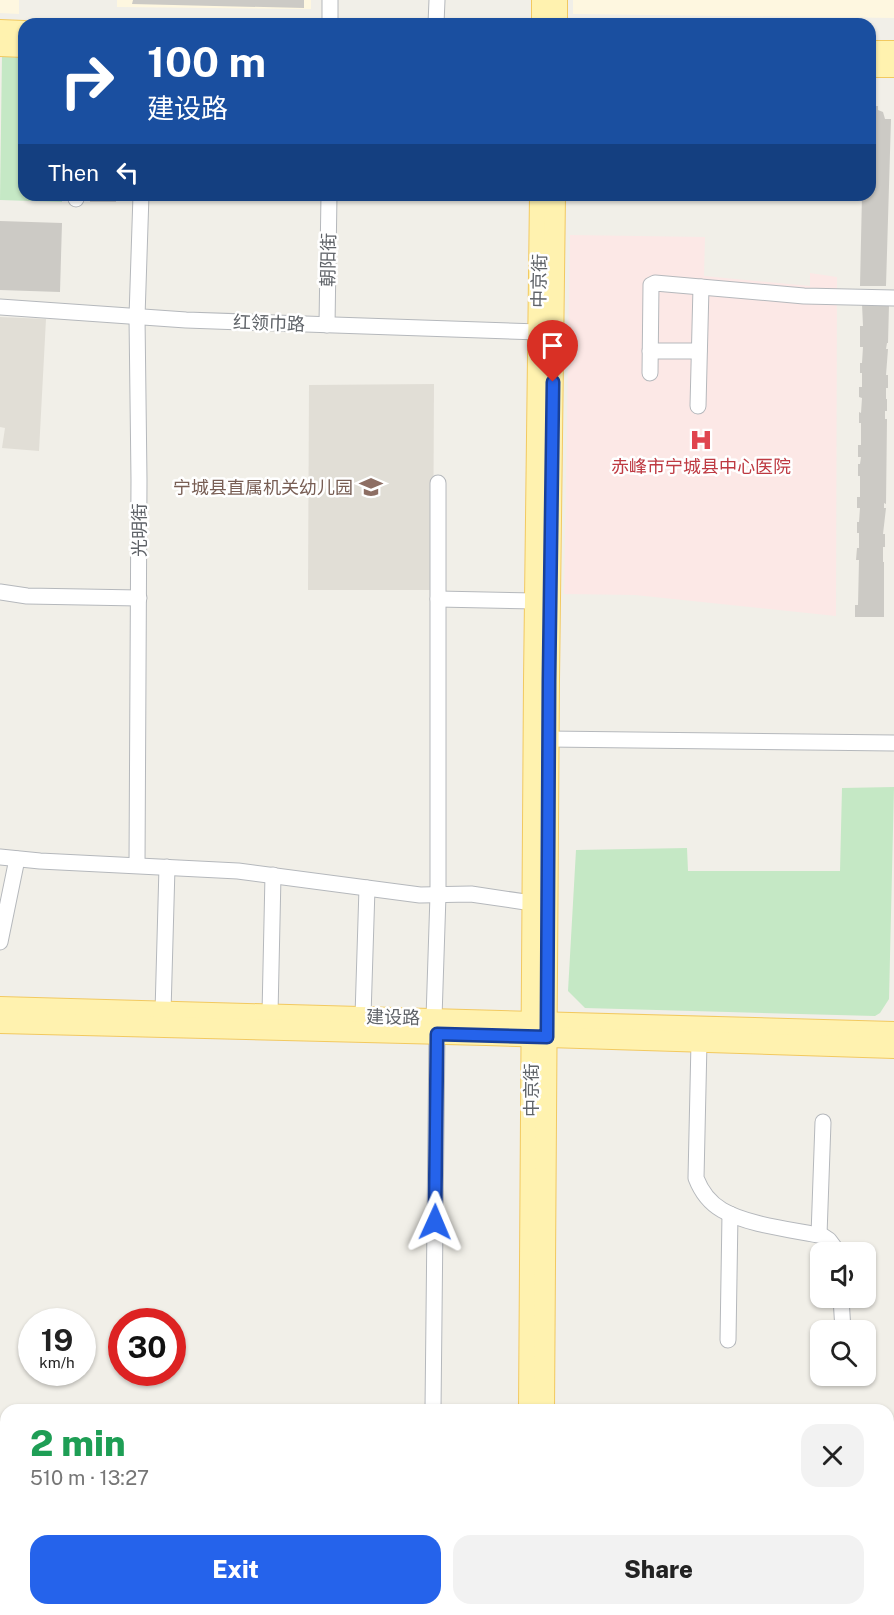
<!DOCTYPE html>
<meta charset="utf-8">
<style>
:root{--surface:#fff;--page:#f2f2f2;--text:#222;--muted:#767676;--accent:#2563eb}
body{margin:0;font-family:"Public Sans","Noto Sans SC",sans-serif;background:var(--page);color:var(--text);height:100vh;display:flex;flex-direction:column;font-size:22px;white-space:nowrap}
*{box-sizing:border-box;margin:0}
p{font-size:20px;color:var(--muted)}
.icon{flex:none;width:33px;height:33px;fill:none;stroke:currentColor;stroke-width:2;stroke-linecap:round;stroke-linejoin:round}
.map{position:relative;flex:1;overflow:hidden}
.panel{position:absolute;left:0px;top:1404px;width:894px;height:212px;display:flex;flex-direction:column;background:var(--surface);border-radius:18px 18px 0 0;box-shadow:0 2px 4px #0004}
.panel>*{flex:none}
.guide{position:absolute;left:18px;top:18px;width:858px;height:183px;border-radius:18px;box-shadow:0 2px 4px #0004;background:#1a4fa0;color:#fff;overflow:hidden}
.controls{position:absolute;left:810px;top:1242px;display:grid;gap:12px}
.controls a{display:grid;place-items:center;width:66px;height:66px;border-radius:12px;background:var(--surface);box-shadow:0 2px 4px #0004;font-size:30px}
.speed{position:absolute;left:18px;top:1308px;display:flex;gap:12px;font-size:30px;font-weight:700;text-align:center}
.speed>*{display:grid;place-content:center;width:78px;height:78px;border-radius:50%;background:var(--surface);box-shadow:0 2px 4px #0004;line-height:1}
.speed small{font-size:15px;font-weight:400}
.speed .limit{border:9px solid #d22;background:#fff;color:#111}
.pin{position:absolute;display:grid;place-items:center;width:51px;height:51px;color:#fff;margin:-62px -26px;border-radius:50% 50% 50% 0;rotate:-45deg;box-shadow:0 0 6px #0007}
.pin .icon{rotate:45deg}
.me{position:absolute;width:66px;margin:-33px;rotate:1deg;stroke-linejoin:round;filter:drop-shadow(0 0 4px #0008)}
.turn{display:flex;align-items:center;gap:21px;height:126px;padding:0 30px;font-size:27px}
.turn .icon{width:78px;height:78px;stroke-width:2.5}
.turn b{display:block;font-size:42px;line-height:51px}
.then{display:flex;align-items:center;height:57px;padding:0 30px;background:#0003;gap:12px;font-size:22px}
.round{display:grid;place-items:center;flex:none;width:63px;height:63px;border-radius:18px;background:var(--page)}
.summary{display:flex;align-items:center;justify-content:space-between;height:102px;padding:0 30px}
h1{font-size:36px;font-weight:800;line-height:45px;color:#1e9e55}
.cta{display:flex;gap:12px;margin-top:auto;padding:12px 30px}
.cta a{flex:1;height:69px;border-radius:18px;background:var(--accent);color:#fff;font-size:24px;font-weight:800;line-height:69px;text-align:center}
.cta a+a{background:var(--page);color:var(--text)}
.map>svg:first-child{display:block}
</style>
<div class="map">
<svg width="894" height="1615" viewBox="0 0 894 1615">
<rect width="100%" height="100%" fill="#f1efe8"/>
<g fill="#fef7e0">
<path d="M0 0H19V14L0 13Z"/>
<path d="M117 0H311V9L117 7Z"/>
<path d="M573 0H894V18L573 14Z"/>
</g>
<path fill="#e0deda" d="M77 1610H424V1615H76Z"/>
<g fill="#e1ded6">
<path d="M0 317 46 319 39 451 2 448 5 428 0 427Z"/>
<path d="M434 384 433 590H308L309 385Z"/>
</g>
<path fill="#fce8e6" d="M570 235 705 237 704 276 810 286V273L837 277 836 616 635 595 564 594Z"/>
<g fill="#c5e8c5">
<path d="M2 55H24V195H62V202L0 200Z"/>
<path d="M894 787 889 999 880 1013 875 1016 585 1008 568 991 576 850 687 848 688 871H840L842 788Z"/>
</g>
<g fill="#cccac5">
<path d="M133 0H304V8L132 4Z"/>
<path d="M870 106H878V110L883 112 885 119H891L886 286H860L862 195H870Z"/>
<rect x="90" y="195" width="26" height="7"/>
<path d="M0 221 62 223 60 292 0 290Z"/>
<path d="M862 304 889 305 888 343H887L886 349H888L886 375H888V388H886V399H887V411H885V419H887L886 504 884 503V508H886L883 534H885V547H883V562H884V617H855V605H858L859 560H856L857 548H859V533H857V522H859L860 508H857V497H860V476H858V464H860L861 457H858V445H861V423H859V412L861 413 862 398 859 397V387H862V373H860V363H862L863 347H860V326H863Z"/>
<path d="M653 1610H677L676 1615H653Z"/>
</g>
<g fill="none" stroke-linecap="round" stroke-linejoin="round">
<g stroke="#b5b8bc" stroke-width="17">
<g id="minor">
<path d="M330 24V0"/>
<path d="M436 24 437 0"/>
<path d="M76 199V195"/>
<path d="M0 307 186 320 539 332"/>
<path d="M327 325 329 195"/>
<path d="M650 351H699"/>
<path d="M650 373 651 285 655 283 804 296 894 298"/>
<path d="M698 406 701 287"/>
<path d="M0 592 27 596 139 598"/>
<path d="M438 599 535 601"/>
<path d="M548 739 894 743"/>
<path d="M0 857 40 861 238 871 420 895 471 894 532 903"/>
<path d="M137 865 139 480 137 317 141 195"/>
<path d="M0 942 17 859"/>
<path d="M163 1012 167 867"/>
<path d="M270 1014 273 875"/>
<path d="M363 1016 367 888"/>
<path d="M434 1018 438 895V483"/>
<path d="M699 1042 696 1178C701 1191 710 1203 722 1210 747 1225 794 1230 823 1236L829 1240 838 1252"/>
<path d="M819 1235 823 1122"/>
<path d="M841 1298 843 1330"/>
<path d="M728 1340 730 1214"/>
<path d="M433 1410 437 1034"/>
<path d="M192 1615H193"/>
<path d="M431 1615V1610"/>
</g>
</g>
<g stroke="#f2c960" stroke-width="22">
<g id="major">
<path d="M542 24V0"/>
<path d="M557 24V0"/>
<path d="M0 30 24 31"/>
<path d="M0 46 24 47"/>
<path d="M870 51H894"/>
<path d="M870 67H894"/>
<path d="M0 1007 894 1032"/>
<path d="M0 1023 486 1035 894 1048"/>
<path d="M529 1410 534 680 540 195"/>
<path d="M544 1410 549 680 555 195"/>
<path d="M528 1615V1610"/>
<path d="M543 1615V1610"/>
</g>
</g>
<use href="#minor" stroke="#fff" stroke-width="15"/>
<use href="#major" stroke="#fff2af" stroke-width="20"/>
</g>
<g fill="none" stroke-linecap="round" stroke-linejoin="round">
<g stroke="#184099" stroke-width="15">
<path id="route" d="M435 1222 437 1034 547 1037 549 680 553 382"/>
</g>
<use href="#route" stroke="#2563eb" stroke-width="10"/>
</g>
<defs>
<g id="hospital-bare" transform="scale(1.8)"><path d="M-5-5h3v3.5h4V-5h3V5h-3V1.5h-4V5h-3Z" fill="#e0444e" stroke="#fff" stroke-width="2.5" paint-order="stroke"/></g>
<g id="school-bare" transform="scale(1.8)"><path d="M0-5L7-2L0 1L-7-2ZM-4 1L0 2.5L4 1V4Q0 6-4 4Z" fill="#8d6e63" stroke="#fff" stroke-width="2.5" paint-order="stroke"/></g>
</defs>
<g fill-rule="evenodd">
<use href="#hospital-bare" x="701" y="440"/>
<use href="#school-bare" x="371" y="487"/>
</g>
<g text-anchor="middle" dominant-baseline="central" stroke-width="5" stroke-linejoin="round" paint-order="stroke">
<g font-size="18" fill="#5f6368" stroke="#fff">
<text transform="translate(328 260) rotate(-89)">朝阳街</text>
<text transform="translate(539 281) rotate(-89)">中京街</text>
<text transform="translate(269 323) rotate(2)">红领巾路</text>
<text transform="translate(139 530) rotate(-90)">光明街</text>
<text transform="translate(393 1017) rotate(1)">建设路</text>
<text transform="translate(531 1090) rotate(-90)">中京街</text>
</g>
<g font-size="18" fill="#be3a42" stroke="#fff">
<text x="701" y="466">赤峰市宁城县中心医院</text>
</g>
<g font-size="18" fill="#785e54" stroke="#fff" text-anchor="end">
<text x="353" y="487">宁城县直属机关幼儿园</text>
</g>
</g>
</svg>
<div class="controls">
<a><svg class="icon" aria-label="sound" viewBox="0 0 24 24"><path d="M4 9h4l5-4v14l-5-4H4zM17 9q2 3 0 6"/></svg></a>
<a><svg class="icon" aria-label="search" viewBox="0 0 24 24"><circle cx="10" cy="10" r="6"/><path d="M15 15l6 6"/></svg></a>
</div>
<div class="speed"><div>19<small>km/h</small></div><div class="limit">30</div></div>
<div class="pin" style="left:553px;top:382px;background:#d93025"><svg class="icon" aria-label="arrive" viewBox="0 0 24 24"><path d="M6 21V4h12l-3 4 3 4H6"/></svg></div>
<svg class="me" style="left:435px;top:1222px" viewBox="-20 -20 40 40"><path d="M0-17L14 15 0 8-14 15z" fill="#2563eb" stroke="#fff" stroke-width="4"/></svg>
<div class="guide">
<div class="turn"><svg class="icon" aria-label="right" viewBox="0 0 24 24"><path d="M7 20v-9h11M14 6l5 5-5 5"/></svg><div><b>100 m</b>建设路</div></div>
<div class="then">Then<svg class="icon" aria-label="left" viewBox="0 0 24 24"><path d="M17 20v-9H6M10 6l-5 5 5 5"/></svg></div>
</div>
<section class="panel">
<div class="summary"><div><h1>2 min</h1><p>510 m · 13:27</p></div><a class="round"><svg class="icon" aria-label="close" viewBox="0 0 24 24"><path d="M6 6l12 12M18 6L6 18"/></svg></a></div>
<div class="cta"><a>Exit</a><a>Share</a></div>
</section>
</div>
